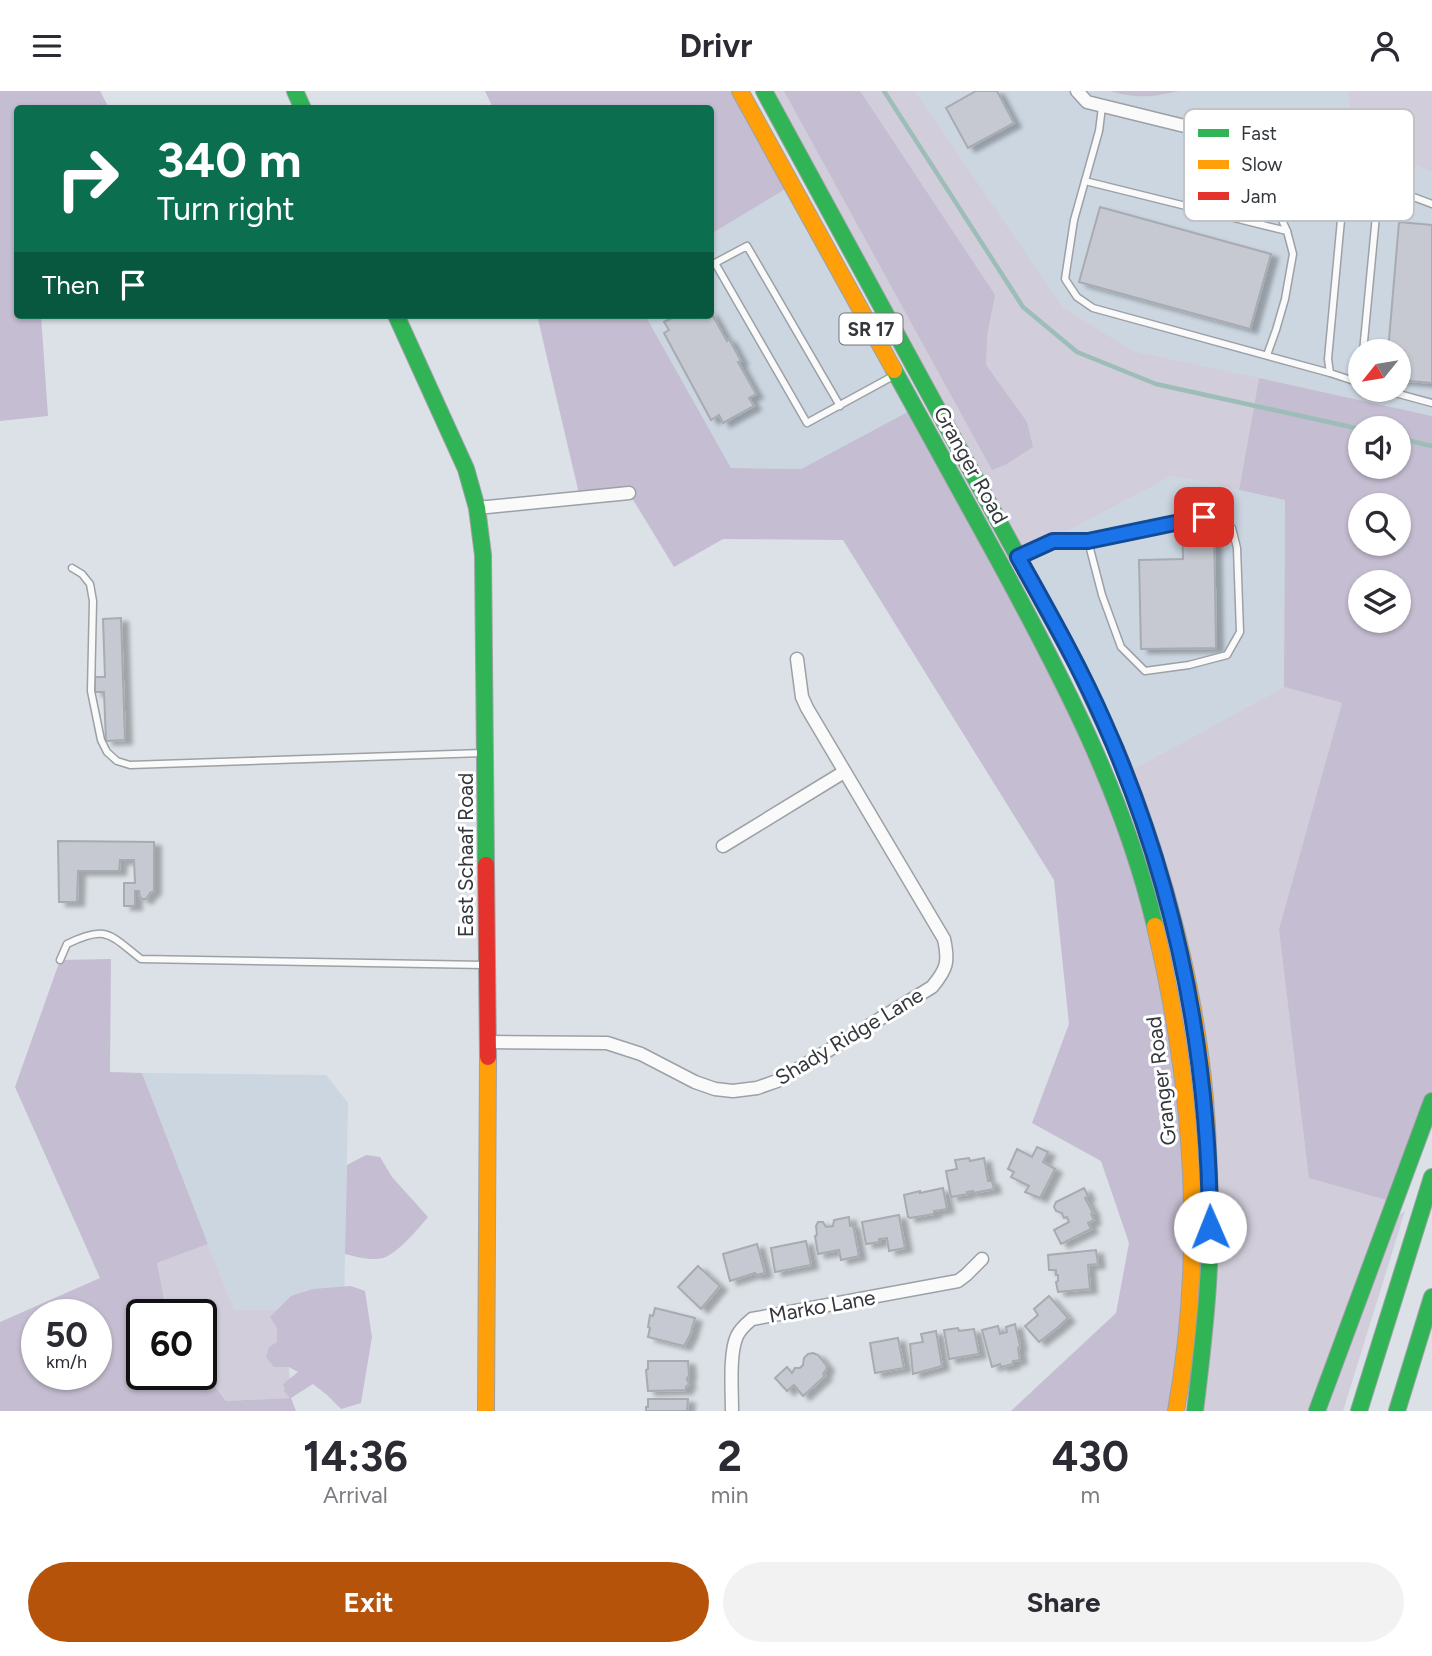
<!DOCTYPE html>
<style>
:root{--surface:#fff;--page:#f2f2f3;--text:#2b2b33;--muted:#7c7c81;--accent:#b45309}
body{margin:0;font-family:Figtree,sans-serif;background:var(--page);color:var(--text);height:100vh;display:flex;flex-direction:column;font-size:26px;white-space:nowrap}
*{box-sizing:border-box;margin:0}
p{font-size:23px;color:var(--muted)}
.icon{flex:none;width:38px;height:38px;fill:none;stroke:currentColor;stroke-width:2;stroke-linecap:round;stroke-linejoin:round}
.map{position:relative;height:1320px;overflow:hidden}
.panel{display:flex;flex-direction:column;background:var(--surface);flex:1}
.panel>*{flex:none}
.hud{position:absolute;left:14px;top:14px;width:700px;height:214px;border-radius:7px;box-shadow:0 2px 5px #0004;background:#0b6e4f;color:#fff;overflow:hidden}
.needle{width:46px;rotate:240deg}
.controls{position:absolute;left:1348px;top:248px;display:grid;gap:14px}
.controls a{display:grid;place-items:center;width:63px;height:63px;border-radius:50%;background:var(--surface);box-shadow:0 2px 5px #0004;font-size:35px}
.speed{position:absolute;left:21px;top:1208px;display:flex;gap:14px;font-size:35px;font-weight:700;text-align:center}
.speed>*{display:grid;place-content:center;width:91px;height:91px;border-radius:50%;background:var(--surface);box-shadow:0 2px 5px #0004;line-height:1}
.speed small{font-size:18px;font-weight:400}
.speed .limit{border:4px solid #111;border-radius:10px;background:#fff;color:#111}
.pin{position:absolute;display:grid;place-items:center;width:60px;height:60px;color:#fff;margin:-30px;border-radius:14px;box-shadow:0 4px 10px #0006}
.me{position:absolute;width:77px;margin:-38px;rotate:359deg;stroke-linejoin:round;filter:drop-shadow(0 0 5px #0008)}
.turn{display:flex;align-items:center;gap:24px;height:147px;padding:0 28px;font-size:32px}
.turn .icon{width:91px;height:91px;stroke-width:2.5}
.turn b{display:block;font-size:49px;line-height:60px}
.then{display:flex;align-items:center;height:66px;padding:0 28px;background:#0003;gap:14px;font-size:26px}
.eta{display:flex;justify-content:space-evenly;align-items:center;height:119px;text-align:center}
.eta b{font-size:42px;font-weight:700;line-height:49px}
.button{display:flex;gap:14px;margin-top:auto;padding:14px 28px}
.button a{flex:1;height:80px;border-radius:42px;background:var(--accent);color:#fff;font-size:28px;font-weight:700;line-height:80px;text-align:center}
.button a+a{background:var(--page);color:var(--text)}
header{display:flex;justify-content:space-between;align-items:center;height:91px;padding:0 28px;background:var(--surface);font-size:32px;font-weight:700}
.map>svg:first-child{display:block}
</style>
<header><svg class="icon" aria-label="menu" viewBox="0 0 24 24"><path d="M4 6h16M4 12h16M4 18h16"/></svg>Drivr<svg class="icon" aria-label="person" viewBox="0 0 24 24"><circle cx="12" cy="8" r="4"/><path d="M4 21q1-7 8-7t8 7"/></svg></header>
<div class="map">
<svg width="1432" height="1320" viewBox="0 0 1432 1320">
<defs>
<filter id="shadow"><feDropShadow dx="7" dy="4" stdDeviation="2" flood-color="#0004"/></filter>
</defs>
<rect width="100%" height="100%" fill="#dbe1e6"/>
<g fill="#cbd6e1" fill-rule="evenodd">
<path d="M915 0H1348L1354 50 1432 81V325L1133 260 1063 216ZM1360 261H1398V299H1360Z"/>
<path d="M792 94 915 317 801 378 731 377 645 224H710L711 143Z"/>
<path d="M1172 385 1285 409 1284 596 1126 682 1018 466Z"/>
<path d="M142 982 326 984 348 1012 344 1219 234 1220Z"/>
</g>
<g fill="#d1cdda">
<path d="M764 0H915L1063 216 1133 260 1259 287 1239 399 1172 385 1018 466Z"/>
<path d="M1348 0H1432V81L1354 50Z"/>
<path d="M1284 596 1342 612 1279 838 1394 1111 1317 1320H1195L1208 1051 1126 682Z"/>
<path d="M1405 1120 1343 1320H1327L1396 1126Z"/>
<path d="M208 1153 234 1219H285L291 1307 226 1310 201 1277V1223H167L157 1172Z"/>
</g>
<g fill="#c5bdd1" fill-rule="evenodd">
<path d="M0 0H100L109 17 18 18V224H41L48 325 0 330Z"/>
<path d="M485 0H740L792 94 711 143 710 18 493 17Z"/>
<path d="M784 0H860L995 204 987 244 986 274 1027 331 1033 356 1007 373 992 379Z"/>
<path d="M1110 0H1179C1153 6 1137 8 1110 0Z"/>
<path d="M537 224H645L731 377 801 378 915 317 1051 565 1144 792 1190 1055 1176 1320H1011L1116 1222 1129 1152 1101 1070 1032 1032 1069 933 1054 789 843 449 723 448 674 476 629 402 580 407Z"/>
<path d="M1259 287 1432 325V1010L1394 1111 1309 1087 1279 838 1342 612 1284 596 1285 409 1239 399ZM1360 338H1398V376H1360ZM1360 415H1398V453H1360ZM1360 492H1398V530H1360Z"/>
<path d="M111 868 110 981 142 982 208 1153 157 1172 167 1223H142V1283H201V1277L226 1310 290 1307 283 1299H285L283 1293 298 1281 289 1276H274L266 1266 269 1256 277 1251V1237L270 1226 291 1205 313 1198 351 1195 365 1200 372 1246 361 1312 341 1318 327 1304 313 1293 291 1307 296 1320H0V1231L100 1187 15 996 60 869ZM37 1223H96V1283H37Z"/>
<path d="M366 1064 380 1066 392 1086 428 1126C419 1137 397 1163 383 1167 371 1170 357 1166 345 1163L347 1074Z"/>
</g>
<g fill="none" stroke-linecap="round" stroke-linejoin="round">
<g stroke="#9dbeb8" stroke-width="4.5">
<path d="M884 0 1023 216 1077 261 1156 293 1360 338"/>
<path d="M1398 347 1432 355"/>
</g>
</g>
<g fill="#c6c9d1" stroke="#a8abb0" stroke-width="2" filter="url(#shadow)">
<path d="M976 0H997L1014 32 968 57 946 17Z"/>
<path d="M1100 116 1271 163 1250 238 1079 191Z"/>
<path d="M1399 131 1432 134V292L1398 289V261H1388Z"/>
<path d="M710 220 727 250 729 248 741 270 738 271 756 303 749 307 754 315 723 332 719 324 711 329 664 242 669 239 664 231 678 224H710Z"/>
<path d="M1182 434H1214L1216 557 1141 558 1139 469 1183 468Z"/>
<path d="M121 527 125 649 106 650 104 601H95V586H105L103 528Z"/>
<path d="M58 750 154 751V800L150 802 146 808H142L140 806 139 800H135V815H124V792H135L134 769H120L119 780H78L77 811H59Z"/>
<path d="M1037 1056 1048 1061 1043 1071 1055 1078 1040 1107 1025 1101 1029 1095 1011 1086 1014 1081 1008 1078 1017 1058 1032 1066Z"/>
<path d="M969 1067 970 1070 984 1067 988 1090H992L994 1098 973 1102V1100L967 1101 968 1103 951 1106 946 1080 957 1078 955 1069Z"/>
<path d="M943 1097 947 1118 934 1120V1123L910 1127 908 1126 904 1104 920 1100V1102Z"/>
<path d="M1084 1097 1088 1105 1085 1107 1093 1122 1091 1123 1094 1129 1088 1132 1091 1138 1061 1153 1054 1139 1069 1131 1067 1126 1064 1127 1062 1122 1056 1120 1054 1116 1056 1111Z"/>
<path d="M899 1124 905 1157 889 1160 887 1147 879 1148 880 1151 866 1153 862 1131Z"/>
<path d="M849 1126 850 1135 853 1134 859 1165 841 1169 839 1159 818 1163 815 1145 817 1144 816 1135 818 1131H823L826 1136 833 1135 834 1129Z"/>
<path d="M806 1150 811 1174 775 1181 771 1157Z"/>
<path d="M757 1153 765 1182 756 1184 755 1182 730 1190 723 1163Z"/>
<path d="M1096 1159 1098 1173 1088 1174 1090 1198 1058 1201 1056 1191 1058 1190V1184H1056V1179H1049L1048 1164Z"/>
<path d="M698 1175 720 1195 701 1218 678 1196Z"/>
<path d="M1049 1205 1068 1227 1057 1237 1039 1251 1025 1235 1038 1224 1034 1218Z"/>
<path d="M655 1217 695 1227 690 1244 684 1255 648 1246 650 1237 648 1236 650 1224 653 1225Z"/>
<path d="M1015 1233 1020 1255 1018 1257 1020 1269 1013 1270V1273L1001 1276 1000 1273 992 1276 982 1239 998 1235 1000 1243 1007 1241 1006 1236Z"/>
<path d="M958 1237 959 1240 974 1238 979 1263 949 1268 944 1239Z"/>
<path d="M936 1240 942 1275 913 1283 910 1253 923 1251 921 1243Z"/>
<path d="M898 1247 904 1277 875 1282 870 1252Z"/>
<path d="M813 1262 818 1264 826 1274 827 1277 823 1283 825 1285 803 1305 794 1294 787 1300 775 1287 787 1276 792 1282 795 1277H800L803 1274 804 1267 808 1263Z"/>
<path d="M648 1270H688L689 1284 687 1288 689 1293 686 1296V1299L648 1300 646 1279 648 1278Z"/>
<path d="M648 1308H688L687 1320H646V1316H648Z"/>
</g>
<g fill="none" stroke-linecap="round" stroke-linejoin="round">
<g stroke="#9ca1a5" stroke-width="9">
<g id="lane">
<path d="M1102 16 1099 40 1074 129 1065 188 1077 206 1093 217 1330 282"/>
<path d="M1255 69 1379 93 1432 113"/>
<path d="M1255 69 1287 140"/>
<path d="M1345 86 1328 268 1330 282 1360 292"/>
<path d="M1085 90 1287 140 1293 163 1285 208 1276 239 1267 264"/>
<path d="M1363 261 1379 93"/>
<path d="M1384 299 1432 312"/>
<path d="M840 315 747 155 715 172 807 332 895 284"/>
<path d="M1020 465 1053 450H1088L1102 504 1121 556 1145 580 1189 574 1227 564 1240 541 1237 457 1232 437 1217 430 1204 426 1088 450"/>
<path d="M72 477 82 483 90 493 93 510 91 600 101 649 107 661 117 670 130 674 483 662"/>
<path d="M60 869 67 853C107 833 110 844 141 868L485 874"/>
</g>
</g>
<g stroke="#9ca1a5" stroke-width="15">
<g id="street">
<path d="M1077 0 1087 11 1205 40 1255 69"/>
<path d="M477 417 629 402"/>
<path d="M723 755 844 681"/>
<path d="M488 951 607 952 641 963 695 991 715 998 733 1000 757 997 777 990 793 981 932 896C947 878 949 871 944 848L807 617 802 606 797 568"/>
<path d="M732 1320C732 1300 729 1262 737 1245 740 1238 746 1233 752 1228L958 1190 966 1184 982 1168"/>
</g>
</g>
<g stroke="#9ca1a5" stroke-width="18">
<g id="fast">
<path d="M295 0 303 18"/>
<path d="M764 0 1077 574 1116 658"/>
<path d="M396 224 466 378 477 417 483 464 486 774"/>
<path d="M894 279C929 343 964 407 999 470 1063 588 1124 704 1155 835"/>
<path d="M1195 1320C1201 1272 1207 1224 1209 1175 1212 1129 1209 1082 1207 1036"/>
<path d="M1317 1320 1432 1010"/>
<path d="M1359 1320 1432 1086"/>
<path d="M1397 1320 1432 1206"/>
</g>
</g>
<g stroke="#9ca1a5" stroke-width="18">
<g id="slow">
<path d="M740 0 894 279"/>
<path d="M1116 658C1164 774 1200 910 1207 1036"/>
<path d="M1155 835C1193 994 1205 1159 1176 1320"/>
<path d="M486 1320 488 966"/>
</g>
</g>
<g stroke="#9ca1a5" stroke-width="18">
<path id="jam" d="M486 774 488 966"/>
</g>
<use href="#lane" stroke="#fafafb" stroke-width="6"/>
<use href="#street" stroke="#fafafb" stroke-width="12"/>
<use href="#fast" stroke="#30b455" stroke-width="16"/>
<use href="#slow" stroke="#ff9f0a" stroke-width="16"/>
<use href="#jam" stroke="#e5322d" stroke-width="16"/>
</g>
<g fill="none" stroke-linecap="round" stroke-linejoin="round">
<g stroke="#114b97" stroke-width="18">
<path id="route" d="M1204 426 1088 450H1053L1018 466C1048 520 1079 574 1104 631 1175 791 1209 960 1210 1136"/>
</g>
<use href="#route" stroke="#1a73e8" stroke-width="12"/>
</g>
<g text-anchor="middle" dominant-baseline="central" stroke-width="6" stroke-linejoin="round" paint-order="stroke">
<rect fill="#fff" stroke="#717476" stroke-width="2" x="839.5" y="222.5" width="63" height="31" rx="5"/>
<g font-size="19" font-weight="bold" fill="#34383c">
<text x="871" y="238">SR 17</text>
</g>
<g font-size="21" fill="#34383c" stroke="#fff">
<text transform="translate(971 374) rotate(61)">Granger Road</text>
<text transform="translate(465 764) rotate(-90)">East Schaaf Road</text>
<text transform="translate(849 945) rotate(-31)">Shady Ridge Lane</text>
<text transform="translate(1161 990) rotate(-97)">Granger Road</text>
<text transform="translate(822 1215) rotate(-10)">Marko Lane</text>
</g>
</g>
<rect x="1184" y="18" width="230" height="112" rx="10" fill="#fff" stroke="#c2c3c4" stroke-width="2"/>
<rect x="1198" y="38" width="31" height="8" fill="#30b455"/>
<rect x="1198" y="69" width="31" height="9" fill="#ff9f0a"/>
<rect x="1198" y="101" width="31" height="8" fill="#e5322d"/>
<g font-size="19" fill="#34383c">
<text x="1241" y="49">Fast</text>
<text x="1241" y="80">Slow</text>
<text x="1241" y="112">Jam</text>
</g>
</svg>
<div class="controls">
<a><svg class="needle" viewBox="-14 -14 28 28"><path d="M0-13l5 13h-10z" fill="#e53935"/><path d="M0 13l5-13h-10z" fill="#7c7c81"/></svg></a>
<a><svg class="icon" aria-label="sound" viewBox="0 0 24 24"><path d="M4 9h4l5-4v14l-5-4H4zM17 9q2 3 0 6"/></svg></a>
<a><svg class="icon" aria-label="search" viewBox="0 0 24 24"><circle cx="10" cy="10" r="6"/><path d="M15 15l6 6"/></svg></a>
<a><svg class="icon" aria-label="layers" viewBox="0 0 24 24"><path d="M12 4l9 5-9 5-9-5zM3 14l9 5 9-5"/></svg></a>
</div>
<div class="speed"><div>50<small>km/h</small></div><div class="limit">60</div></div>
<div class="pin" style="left:1204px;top:426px;background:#d93025"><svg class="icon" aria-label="arrive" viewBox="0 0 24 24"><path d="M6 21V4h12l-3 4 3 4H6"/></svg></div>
<svg class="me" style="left:1210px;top:1136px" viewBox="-20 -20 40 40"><circle r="19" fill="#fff"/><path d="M0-13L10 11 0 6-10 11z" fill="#1a73e8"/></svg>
<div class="hud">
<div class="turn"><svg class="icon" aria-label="right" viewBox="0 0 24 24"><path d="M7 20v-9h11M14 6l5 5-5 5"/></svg><div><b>340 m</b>Turn right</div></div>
<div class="then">Then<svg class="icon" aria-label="arrive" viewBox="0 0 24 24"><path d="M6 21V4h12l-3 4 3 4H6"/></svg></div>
</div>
</div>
<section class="panel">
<div class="eta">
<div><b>14:36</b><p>Arrival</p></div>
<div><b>2</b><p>min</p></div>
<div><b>430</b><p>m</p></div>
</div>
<div class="button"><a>Exit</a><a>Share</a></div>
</section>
